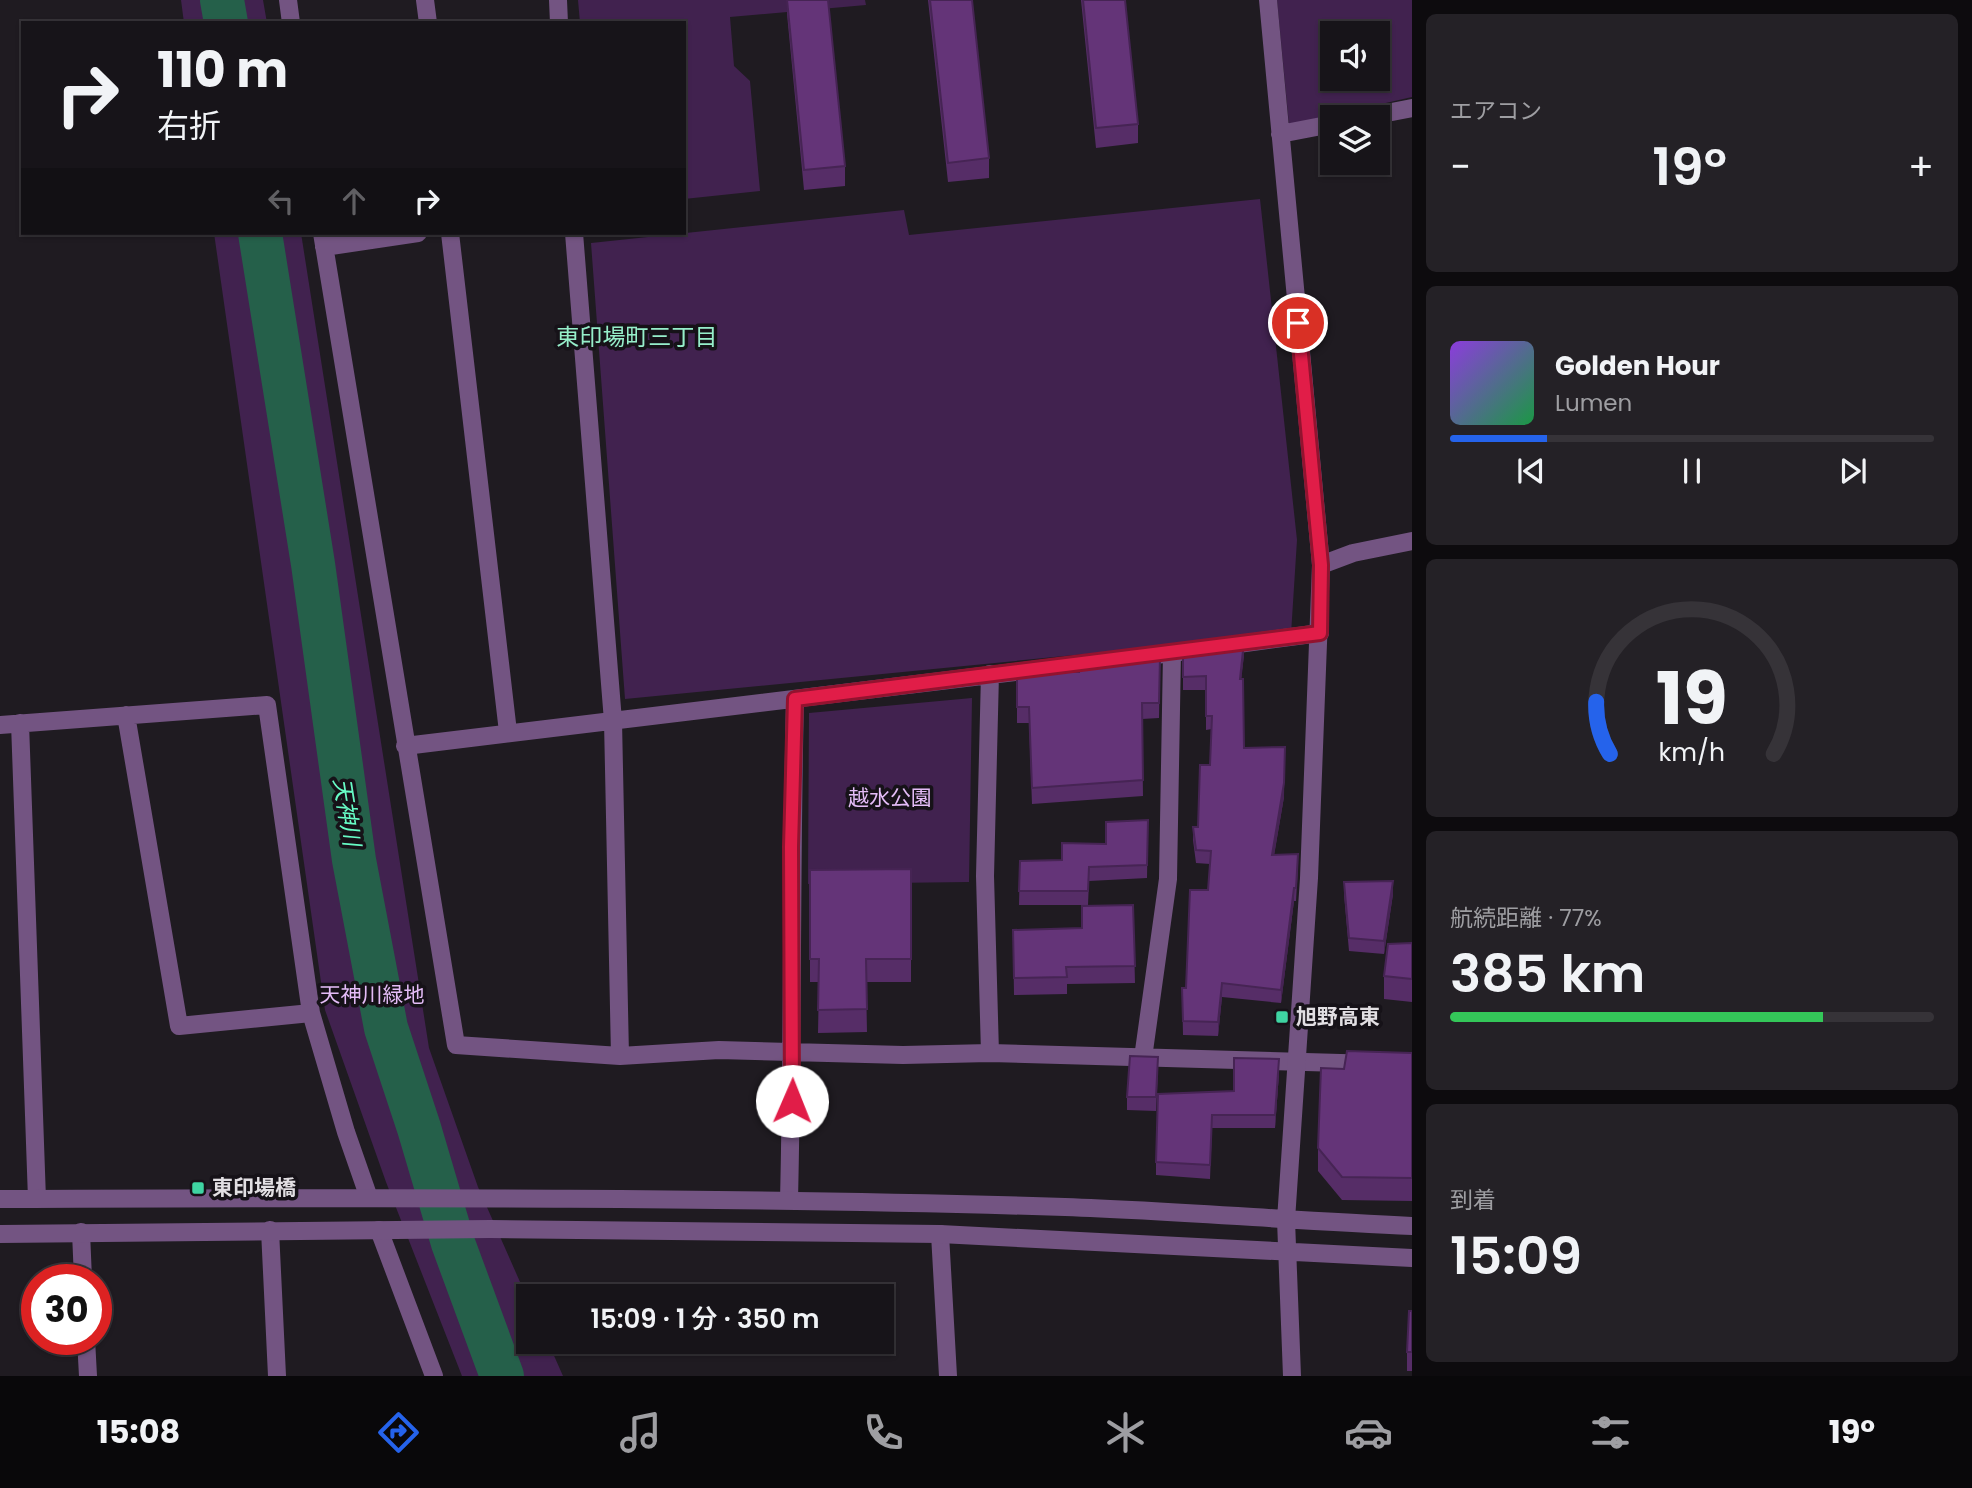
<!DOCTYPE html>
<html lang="ja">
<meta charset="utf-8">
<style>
:root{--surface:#171419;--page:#242126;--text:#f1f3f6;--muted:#9e9ea2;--line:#363338;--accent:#2563eb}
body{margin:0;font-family:Poppins,"Noto Sans JP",sans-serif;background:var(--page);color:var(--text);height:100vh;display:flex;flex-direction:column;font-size:26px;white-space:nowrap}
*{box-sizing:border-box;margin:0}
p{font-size:23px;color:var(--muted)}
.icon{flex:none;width:38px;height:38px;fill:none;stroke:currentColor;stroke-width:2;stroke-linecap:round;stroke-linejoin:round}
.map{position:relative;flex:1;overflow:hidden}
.details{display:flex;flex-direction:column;gap:14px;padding:14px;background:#0d0b0e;width:560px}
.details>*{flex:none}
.top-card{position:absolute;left:21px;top:21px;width:665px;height:214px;border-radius:0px;box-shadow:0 2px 5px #0004,0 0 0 2px var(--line);background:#171419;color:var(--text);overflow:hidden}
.fabs{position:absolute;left:1320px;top:21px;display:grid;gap:14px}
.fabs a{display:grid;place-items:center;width:70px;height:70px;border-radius:0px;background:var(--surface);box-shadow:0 2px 5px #0004,0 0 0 2px var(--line);font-size:35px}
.speed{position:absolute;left:21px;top:1264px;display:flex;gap:14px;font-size:35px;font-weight:700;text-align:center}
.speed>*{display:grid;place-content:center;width:91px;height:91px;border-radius:50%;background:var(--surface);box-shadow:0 2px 5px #0004,0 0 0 2px var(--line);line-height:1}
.speed .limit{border:10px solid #d22;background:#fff;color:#111}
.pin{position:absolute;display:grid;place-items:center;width:60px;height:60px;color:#fff;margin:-30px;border:4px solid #fff;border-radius:50%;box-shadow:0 2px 7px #0007}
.me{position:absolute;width:77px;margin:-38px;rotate:1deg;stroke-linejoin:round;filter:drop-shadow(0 0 5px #0008)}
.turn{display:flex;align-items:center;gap:24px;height:147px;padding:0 21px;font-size:32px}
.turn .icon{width:91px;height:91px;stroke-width:2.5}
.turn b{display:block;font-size:49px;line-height:60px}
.lanes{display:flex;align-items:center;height:66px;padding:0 21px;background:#0003;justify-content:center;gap:35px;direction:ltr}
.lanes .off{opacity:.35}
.big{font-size:52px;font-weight:600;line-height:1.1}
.details .card{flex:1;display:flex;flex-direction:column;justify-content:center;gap:10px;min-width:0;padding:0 24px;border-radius:10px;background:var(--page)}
.details .dial{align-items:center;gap:0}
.dial svg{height:182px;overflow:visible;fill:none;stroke:var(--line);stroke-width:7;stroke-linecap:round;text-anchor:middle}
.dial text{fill:var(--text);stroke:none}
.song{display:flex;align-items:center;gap:21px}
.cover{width:84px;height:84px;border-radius:10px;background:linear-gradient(135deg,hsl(270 70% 55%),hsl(140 70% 35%))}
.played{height:7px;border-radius:4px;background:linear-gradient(90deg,var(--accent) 20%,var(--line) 20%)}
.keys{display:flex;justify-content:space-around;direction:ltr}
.heat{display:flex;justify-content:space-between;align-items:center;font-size:38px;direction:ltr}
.charge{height:10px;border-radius:5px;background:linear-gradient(90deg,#34c759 77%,var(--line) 0)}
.trip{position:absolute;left:516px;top:1284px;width:378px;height:70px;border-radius:0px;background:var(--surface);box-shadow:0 2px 5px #0004,0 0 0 2px var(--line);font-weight:600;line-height:70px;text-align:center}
.dock{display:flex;height:112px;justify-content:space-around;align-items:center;background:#09080a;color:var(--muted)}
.dock .icon{width:49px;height:49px}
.dock .on{color:var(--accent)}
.dock b{font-size:32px;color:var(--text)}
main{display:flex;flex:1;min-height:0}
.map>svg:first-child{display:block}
</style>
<main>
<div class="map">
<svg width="1412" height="1376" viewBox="0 0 1412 1376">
<rect width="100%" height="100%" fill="#1f1b21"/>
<path fill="#41224f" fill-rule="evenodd" d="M181,0H263L267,23H184Z
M578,0H865L866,5L730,17L734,66L750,81L760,191L684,199V23H580Z
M1277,0H1412V97L1289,125ZM1332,33H1377V79H1332Z
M1260,199L1297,540L1291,634L625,699L591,243L904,210L909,235Z
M214,233H301L429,1048L478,1187L528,1300V1342H548L563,1376H462L386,1182L325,1010Z
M972,698L969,882L808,884L809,713Z"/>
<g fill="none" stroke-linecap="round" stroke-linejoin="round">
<path stroke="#25604a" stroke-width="44" d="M222,0L226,23
M260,233L313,564L354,860L386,1028L419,1128L453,1243L502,1376"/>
<path stroke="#735482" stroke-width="18" d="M288,0L291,23
M425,0L428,23
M558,0L559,23
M1268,0L1321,565
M1366,117L1412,108
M1280,134L1332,124
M322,233L456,1045L620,1056L719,1050L903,1055L990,1053L1412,1065
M450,233L508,732
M574,233L613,721L620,1056
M324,247L418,233
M990,674L985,876L990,1053
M126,715L179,1026L311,1013
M20,723L37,1199
M0,725L267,705L311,1013L346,1132L369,1198
M405,746L1172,653L1320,633
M1143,1058L1168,879L1172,653
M789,1200C793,1033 791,866 795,699
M270,1230L277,1376
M379,1230L434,1376
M81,1232L83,1279
M940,1234L948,1376
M86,1339L88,1376"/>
<path stroke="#735482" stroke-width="18" d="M0,1199C355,1198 710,1196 1065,1207C1180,1211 1296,1221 1412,1226
M0,1234L490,1229L940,1234L1412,1258
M1292,1376L1286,1220L1309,878L1321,565L1353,553L1412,541"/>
</g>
<path fill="#562d67" d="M787,0H828L845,166V186L804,190L787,14Z
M928,0H972L989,158V178L948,182Z
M1081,0H1125L1138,124V143L1096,148Z
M1244,655L1241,679L1244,748L1284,797L1274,855L1298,867L1296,901H1294L1281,1003L1222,997L1218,1036L1183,1035L1182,988H1186L1208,890L1210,864L1196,863L1193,840V827H1198L1210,765L1212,729L1206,730V690H1183V657Z
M1160,657L1159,718L1142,719L1143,796L1032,804L1029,723H1017V670L1079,672Z
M1148,820L1147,878L1089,881L1088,905H1019L1020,861L1062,860L1106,844Z
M911,869V982H866L867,1032L818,1033L819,982H810V870Z
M1344,882L1393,894L1384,954L1349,951L1344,895Z
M1133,905L1135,983L1067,984V994L1014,995L1013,930L1082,928Z
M1412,943V1002L1384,999V976Z
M1412,1053V1201L1342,1200L1318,1171V1148L1344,1069Z
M1158,1071L1156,1111L1127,1110V1097Z
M1279,1073L1275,1128H1212L1210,1179L1156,1175V1162L1234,1091Z
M1412,1311V1371H1407V1352Z"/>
<path fill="#462454" d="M1244,641V655L1240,692V679Z
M1285,747L1284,797L1272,868V855Z
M1393,881V894L1384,954V941Z
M1294,888V901L1281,1003V990Z
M1222,983V997L1218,1036V1022Z
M1279,1059V1073L1275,1128V1115Z"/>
<path fill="#643478" stroke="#462454" stroke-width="2" d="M787,0H828L845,166L804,170Z
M930,0H972L989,158L948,163Z
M1083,0H1125L1138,124L1096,128Z
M1244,641L1240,679H1243L1244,748L1285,747L1284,783L1272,855L1298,854L1296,888H1294L1281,990L1222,983L1218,1022L1183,1021L1182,988H1186L1190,890H1208L1211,851L1196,850L1193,827H1198L1200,765H1210L1212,716H1206V676L1183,677V657L1204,655V648L1212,646Z
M1160,657L1159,703H1142L1143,780L1032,788L1029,707H1017V670L1079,672V667Z
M1148,820L1147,865L1089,867L1088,891H1019L1020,861L1062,860V843L1106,844V822Z
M911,869V959H866L867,1009L818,1010L819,959H810V870Z
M1393,881L1384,941L1349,938L1344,882Z
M1133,905L1135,966L1066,967L1067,977L1014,978L1013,930L1082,928V906Z
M1412,943V979L1384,976L1388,944Z
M1347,1051L1412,1053V1178L1342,1177L1318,1148L1321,1068L1344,1069Z
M1130,1056L1158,1057L1156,1097H1127Z
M1234,1058L1279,1059L1275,1115H1212L1210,1165L1156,1162L1158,1094L1234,1091Z
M1409,1311H1412V1352H1407Z"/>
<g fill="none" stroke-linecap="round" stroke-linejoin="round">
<g stroke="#92132f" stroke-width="18">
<path id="route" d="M792,1101L791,847L795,699L1320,633L1321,565L1298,323"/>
</g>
<use href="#route" stroke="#e11d48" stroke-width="12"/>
</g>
<g fill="#3fd4a2" stroke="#161218" stroke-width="2.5">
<rect x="1275" y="1010" width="14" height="14" rx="3.5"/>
<rect x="191" y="1181" width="14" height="14" rx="3.5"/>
</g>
<g text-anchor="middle" stroke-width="7" stroke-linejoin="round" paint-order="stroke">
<g font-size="21" fill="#e4bcf7" stroke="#161218">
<text x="890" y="805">越水公園</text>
<text x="372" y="1002">天神川緑地</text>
</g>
<g font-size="21" font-weight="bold" fill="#e2dfe3" stroke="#161218" text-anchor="start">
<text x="1296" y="1024">旭野高東</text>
<text x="212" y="1195">東印場橋</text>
</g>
<g font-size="23" fill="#96eeca" stroke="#161218">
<text x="637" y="345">東印場町三丁目</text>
</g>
<g font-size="23" font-style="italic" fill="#67fcc6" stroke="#161218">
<text transform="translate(347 812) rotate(81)" y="8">天神川</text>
</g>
</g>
</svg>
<div class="fabs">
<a><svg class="icon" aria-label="sound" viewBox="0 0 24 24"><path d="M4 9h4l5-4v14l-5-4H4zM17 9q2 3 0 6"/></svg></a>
<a><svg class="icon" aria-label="layers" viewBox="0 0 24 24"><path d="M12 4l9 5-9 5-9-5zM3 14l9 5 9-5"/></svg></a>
</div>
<div class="speed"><div class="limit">30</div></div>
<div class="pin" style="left:1298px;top:323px;background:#d93025"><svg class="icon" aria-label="arrive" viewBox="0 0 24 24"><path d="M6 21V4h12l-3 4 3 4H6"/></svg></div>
<svg class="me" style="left:792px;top:1101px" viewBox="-20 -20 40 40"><circle r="19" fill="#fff"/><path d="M0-13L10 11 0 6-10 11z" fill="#e11d48"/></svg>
<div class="trip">15:09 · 1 分 · 350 m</div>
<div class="top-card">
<div class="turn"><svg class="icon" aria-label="right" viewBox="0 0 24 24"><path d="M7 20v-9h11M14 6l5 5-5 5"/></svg><div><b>110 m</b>右折</div></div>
<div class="lanes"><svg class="icon off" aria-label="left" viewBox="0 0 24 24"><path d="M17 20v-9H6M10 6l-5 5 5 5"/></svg><svg class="icon off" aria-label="ahead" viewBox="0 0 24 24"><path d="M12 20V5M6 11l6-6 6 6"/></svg><svg class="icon" aria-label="right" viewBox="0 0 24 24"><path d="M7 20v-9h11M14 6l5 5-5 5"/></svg></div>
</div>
</div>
<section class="details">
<div class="card"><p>エアコン</p>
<div class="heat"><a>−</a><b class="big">19°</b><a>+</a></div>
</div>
<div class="card">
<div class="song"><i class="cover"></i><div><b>Golden Hour</b><p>Lumen</p></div></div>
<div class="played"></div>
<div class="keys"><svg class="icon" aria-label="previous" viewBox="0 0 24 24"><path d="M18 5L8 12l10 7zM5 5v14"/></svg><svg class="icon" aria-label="pause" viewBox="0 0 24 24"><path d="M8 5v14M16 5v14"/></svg><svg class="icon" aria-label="next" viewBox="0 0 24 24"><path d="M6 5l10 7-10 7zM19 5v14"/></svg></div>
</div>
<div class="card dial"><svg viewBox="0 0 100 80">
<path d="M14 69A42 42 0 1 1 86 69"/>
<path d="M14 69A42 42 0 0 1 8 46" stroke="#2563eb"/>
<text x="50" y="56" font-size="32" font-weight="700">19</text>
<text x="50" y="72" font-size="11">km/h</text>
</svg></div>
<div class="card"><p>航続距離 · 77%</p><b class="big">385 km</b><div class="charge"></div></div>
<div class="card"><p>到着</p><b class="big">15:09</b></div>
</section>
</main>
<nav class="dock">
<b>15:08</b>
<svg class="icon on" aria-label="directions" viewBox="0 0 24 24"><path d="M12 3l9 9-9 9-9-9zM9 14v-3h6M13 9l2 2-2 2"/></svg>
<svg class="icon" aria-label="music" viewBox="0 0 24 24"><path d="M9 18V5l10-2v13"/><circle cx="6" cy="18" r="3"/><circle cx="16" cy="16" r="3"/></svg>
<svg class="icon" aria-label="phone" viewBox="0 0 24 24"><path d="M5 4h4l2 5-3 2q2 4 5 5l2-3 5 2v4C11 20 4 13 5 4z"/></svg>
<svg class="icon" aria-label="climate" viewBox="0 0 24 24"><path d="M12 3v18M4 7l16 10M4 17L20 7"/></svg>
<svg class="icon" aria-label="car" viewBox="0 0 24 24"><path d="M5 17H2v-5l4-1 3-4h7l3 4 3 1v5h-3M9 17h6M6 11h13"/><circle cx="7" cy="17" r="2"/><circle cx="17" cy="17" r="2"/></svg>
<svg class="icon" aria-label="filters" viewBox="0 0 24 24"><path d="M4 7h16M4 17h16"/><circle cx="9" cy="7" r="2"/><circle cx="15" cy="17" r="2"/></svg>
<b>19°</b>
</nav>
